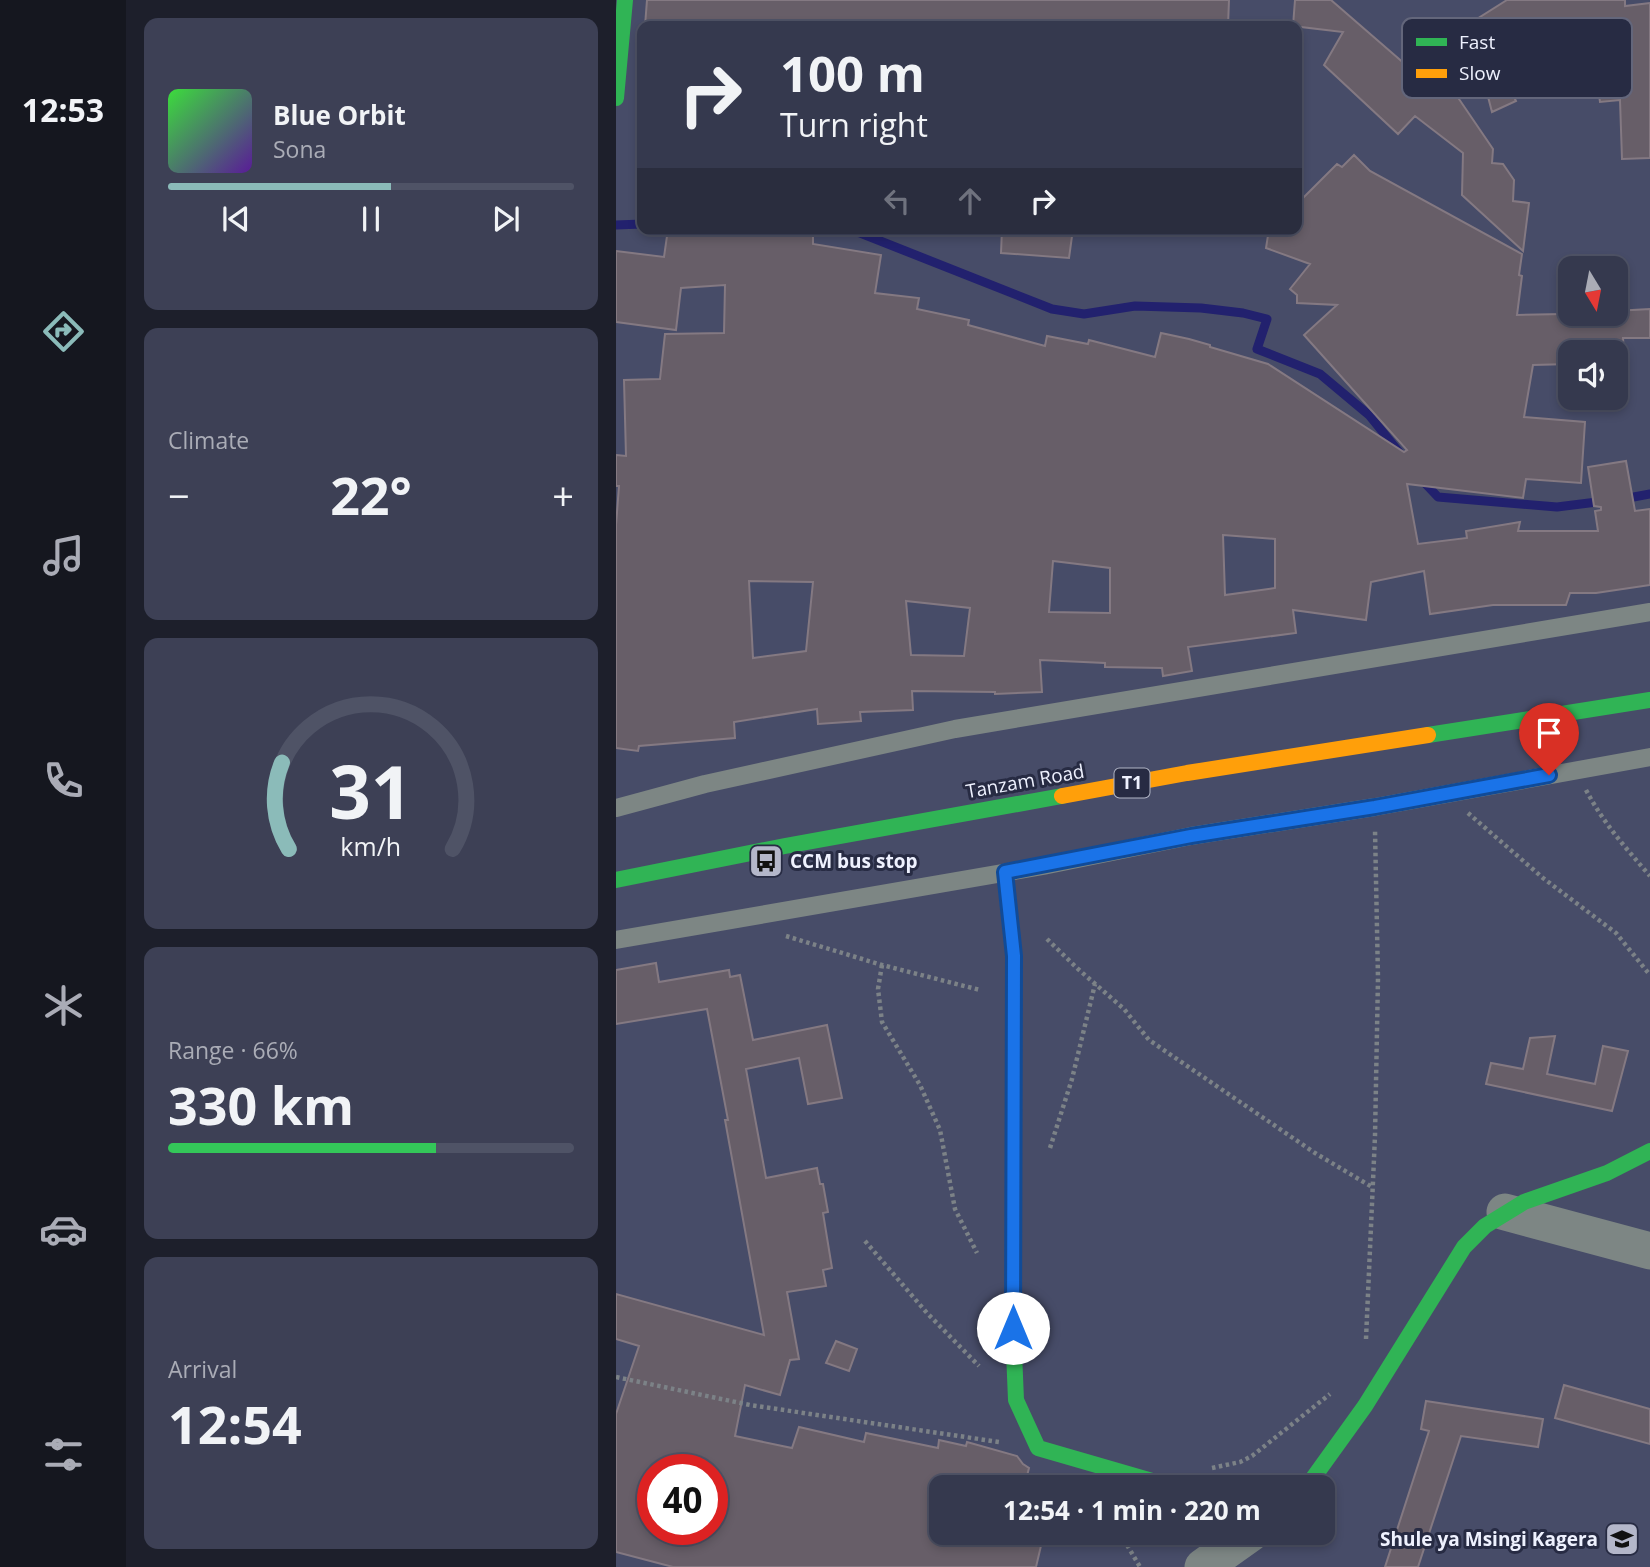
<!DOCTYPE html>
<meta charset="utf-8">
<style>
:root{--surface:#35394e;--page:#3d4055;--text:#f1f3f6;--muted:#aaacb6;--line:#4f5366;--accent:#8bbbb9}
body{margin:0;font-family:"Open Sans",sans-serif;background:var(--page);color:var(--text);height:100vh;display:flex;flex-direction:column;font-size:26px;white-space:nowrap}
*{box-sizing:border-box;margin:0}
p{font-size:23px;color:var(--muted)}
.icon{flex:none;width:38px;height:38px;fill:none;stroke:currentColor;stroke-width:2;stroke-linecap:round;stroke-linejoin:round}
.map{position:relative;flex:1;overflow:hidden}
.drawer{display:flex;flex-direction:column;gap:18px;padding:18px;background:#1d1f2b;width:490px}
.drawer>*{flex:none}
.top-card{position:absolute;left:21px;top:21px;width:665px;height:214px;border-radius:14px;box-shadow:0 4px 10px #0003,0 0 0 2px var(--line);background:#35394e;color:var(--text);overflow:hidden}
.needle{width:46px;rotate:170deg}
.buttons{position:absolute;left:942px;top:256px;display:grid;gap:14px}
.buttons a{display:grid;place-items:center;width:70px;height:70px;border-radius:14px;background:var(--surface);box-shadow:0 4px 10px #0003,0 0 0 2px var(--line);font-size:35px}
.speed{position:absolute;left:21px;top:1454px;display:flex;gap:14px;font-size:35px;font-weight:700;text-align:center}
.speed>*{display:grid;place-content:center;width:91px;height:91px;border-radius:50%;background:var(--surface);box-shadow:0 4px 10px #0003,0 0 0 2px var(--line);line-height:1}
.speed .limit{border:10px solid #d22;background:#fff;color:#111}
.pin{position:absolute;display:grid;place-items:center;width:60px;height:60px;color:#fff;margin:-72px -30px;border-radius:50% 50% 50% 0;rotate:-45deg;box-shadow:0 0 7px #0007}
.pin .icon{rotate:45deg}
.me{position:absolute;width:77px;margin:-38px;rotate:0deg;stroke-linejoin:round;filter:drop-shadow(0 0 5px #0008)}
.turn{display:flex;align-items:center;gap:24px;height:147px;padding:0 28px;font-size:32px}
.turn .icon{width:91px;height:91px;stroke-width:2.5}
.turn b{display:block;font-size:49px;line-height:60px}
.lanes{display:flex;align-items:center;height:66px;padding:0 28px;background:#0003;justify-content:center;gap:35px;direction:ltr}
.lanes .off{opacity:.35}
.big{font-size:52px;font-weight:700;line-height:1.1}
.drawer .card{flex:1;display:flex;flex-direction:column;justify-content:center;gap:10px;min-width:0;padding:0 24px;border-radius:14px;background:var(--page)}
.drawer .dial{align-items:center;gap:0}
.dial svg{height:182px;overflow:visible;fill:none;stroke:var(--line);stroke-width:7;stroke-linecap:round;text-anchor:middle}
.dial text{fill:var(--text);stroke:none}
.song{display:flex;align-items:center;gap:21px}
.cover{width:84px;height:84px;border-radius:10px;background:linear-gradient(135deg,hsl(120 70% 55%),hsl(270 70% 35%))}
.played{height:7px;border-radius:4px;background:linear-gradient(90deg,var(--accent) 55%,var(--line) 55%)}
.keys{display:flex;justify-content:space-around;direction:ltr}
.heat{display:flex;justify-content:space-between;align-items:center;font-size:38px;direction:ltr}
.charge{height:10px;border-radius:5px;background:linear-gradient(90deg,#34c759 66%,var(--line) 0)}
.trip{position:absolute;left:313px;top:1475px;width:406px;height:70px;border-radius:14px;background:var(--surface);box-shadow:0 4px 10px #0003,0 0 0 2px var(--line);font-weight:700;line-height:70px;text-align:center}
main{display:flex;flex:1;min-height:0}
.menu{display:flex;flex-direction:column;width:126px;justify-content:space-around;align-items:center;background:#15171f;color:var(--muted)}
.menu .icon{width:49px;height:49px}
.menu .current{color:var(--accent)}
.menu b{font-size:32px;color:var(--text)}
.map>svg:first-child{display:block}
</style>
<main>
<nav class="menu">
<b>12:53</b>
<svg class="icon current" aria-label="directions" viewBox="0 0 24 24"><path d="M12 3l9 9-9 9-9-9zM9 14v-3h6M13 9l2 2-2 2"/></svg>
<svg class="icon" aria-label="music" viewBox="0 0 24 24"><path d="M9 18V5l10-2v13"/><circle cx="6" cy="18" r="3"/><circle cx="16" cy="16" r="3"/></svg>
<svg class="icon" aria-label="phone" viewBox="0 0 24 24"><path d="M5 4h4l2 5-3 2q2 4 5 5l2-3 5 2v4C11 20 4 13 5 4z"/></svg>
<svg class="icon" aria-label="climate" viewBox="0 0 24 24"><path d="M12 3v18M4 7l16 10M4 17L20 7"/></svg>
<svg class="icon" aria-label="car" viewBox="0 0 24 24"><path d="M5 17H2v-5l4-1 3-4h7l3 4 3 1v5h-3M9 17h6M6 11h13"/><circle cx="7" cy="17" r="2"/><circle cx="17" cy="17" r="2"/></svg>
<svg class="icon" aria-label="filters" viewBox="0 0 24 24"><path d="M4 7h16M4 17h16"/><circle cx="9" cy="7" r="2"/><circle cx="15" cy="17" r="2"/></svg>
</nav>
<section class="drawer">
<div class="card">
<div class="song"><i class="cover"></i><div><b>Blue Orbit</b><p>Sona</p></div></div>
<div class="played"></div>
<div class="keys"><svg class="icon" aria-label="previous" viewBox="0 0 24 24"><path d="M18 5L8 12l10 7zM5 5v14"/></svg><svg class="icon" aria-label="pause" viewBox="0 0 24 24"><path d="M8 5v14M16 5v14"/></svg><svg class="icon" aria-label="next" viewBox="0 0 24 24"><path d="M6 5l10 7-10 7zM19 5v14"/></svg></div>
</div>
<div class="card"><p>Climate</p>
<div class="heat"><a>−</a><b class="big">22°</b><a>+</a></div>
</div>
<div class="card dial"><svg viewBox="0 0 100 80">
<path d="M14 69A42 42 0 1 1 86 69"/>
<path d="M14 69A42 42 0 0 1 11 31" stroke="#8bbbb9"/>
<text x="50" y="56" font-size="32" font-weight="700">31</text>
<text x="50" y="72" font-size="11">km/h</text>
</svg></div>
<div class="card"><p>Range · 66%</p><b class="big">330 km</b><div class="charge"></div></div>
<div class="card"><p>Arrival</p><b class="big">12:54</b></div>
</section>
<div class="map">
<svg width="1034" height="1567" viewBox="0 0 1034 1567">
<rect width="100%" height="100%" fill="#474c68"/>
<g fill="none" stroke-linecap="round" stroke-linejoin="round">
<path stroke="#22216e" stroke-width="9" d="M0,225L26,224
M234,229L436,309L468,314L519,306L585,308L627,313L651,319L641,349L704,374L753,415L783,452
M805,479L822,497L941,507L989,501
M1007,499L1034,494"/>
</g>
<path fill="#675e68" stroke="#847982" stroke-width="2" fill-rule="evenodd" d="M31,0H613L612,26H29Z
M679,0H715L790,65L811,52L877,149L876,163L887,164L898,180L897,201L913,203L907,251L846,195L847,153L799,116L782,134L708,65L727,32L677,26Z
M891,0H1009V6L1034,3V158L1006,159L1004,100L984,102L980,73H925L890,79L900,101L876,112L853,24Z
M738,155L754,171L906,254L903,275L906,276L901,315L999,313V311L1034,309V338H1007L1008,352H954V364L917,365L908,417L969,422L965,483L910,479L907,498L791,484L802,544L851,538L850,531L904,522L902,531H982L979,511L985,510V507L978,506L972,467L1010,461L1019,511L1034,509V585L980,593H954L950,605H877L814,614L808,571L755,582L750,620L677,610L680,633L572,647L576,671L547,676L546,668L489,667V663L424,660L426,692L379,694V692L296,691L297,710L244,712L245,721L202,724L201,709L118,722L119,738L23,746L22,751L0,748V525L3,486H0V455L10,456L8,380L44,379L49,334L108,333L109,285L65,288L60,330L0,322V251L48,257L52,229H81V232L125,229V233H197V244L265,255L259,293L303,298L301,309L353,320L352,325L429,346L431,336L472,344L473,340L539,357L545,333L573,339L594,345V347L652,364L788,452L791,450L688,335L721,305L681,303V295L674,289L694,264L650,248L653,229H681V204L721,164L726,167ZM607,535L659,539V588L609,595ZM437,561L494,568V613L433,612ZM133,581L197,582L190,651L137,658ZM290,601L354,608L348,656L295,655Z
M386,229H457L453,258L385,253Z
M40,963L43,982L113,970L114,977L124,975L137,1040L211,1025L226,1098L192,1104L183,1058L130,1069L150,1178L201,1168L204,1184H207L212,1212L207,1213L216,1268L207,1270L210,1286L171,1292L183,1359L174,1360L164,1395L129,1385L119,1436L176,1448L183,1427L248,1442L250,1433L322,1448L323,1440L350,1446L351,1442L401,1456L407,1464L413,1468L408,1488H326V1533H428L420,1567H57L0,1552V1414L23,1346L0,1339V1294L148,1335L109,1120H112L91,1009L0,1024V970ZM37,1470H96V1530H37Z
M939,1036L931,1074L979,1084L987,1046L1012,1051L996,1111L870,1084L875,1063L907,1069L914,1038Z
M220,1341L241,1349L233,1371L210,1363Z
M948,1385L1034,1409V1444L939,1418Z
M810,1401L927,1419L922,1447L845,1436L802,1567H769L813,1431L805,1429Z"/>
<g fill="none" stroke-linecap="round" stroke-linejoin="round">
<path stroke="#7c8287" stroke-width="4.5" stroke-dasharray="3.5 3.5" stroke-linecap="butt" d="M970,790C988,824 1009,847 1034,876
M852,813L927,878L1000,933L1034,975
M170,936L266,965L364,990
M431,939L462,969L508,1009L533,1040L699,1153L756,1187
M266,965L262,989L266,1022L304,1085L324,1130L339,1209L361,1253
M434,1148L456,1079L479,984
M249,1241L311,1313L363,1366
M750,1339L759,1136L762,978L759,830
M0,1377L134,1405L383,1442
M596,1468L624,1462L636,1456L714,1394
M504,1533L524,1567"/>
<path stroke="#7d8684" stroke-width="18" d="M0,808L89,784L339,729L1034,612
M0,940L427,866L575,836L759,807L1034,757"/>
<path stroke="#7d8684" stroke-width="37" d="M889,1212L1034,1251
M587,1567L635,1533"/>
<path stroke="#30b455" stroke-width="16" d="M0,98L9,0
M812,735L1034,700
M0,880L169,846L446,796
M398,1130L397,1328L400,1400L422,1448L536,1481L569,1488
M690,1488L749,1406L848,1247L869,1226L908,1202L991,1173L1034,1151"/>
<path stroke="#ff9f0a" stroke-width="16" d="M446,796L571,773L812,735
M389,872L398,956V1130"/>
</g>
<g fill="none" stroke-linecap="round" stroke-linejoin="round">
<g stroke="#114b97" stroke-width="18">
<path id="route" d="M397,1328L398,956L389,872L575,836L759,807L933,775"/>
</g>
<use href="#route" stroke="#1a73e8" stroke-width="12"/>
</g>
<defs>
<g id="bus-square" transform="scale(1.75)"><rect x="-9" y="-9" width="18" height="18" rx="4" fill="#b4b7ca" stroke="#272b43"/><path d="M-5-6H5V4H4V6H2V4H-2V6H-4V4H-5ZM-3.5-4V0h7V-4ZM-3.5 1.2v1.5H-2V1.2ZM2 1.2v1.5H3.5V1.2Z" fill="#111"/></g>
<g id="school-square" transform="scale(1.75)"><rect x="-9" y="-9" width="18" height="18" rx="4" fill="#b4b7ca" stroke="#272b43"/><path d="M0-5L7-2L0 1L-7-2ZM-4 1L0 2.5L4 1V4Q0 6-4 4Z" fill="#111"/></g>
</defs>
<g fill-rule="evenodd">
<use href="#bus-square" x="150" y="861"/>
<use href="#school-square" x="1006" y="1539"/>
</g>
<g text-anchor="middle" stroke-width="6" stroke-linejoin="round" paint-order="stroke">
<rect fill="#272b43" stroke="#b2b6c6" stroke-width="2" x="498.5" y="768.5" width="35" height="29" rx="5"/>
<g font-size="18" font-weight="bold" fill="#eef1fe">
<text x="516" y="789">T1</text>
</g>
<g font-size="19" fill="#eef1fe" stroke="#272b43">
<text transform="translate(409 781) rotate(-10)" y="7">Tanzam Road</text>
</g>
<g font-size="19" font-weight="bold" fill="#eef1fe" stroke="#272b43" text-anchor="start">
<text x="174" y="868">CCM bus stop</text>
<text x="982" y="1546" text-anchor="end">Shule ya Msingi Kagera</text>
</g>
</g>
<rect x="786" y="18" width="230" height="80" rx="10" fill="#272b43" stroke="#63667b" stroke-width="2"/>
<rect x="800" y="38" width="31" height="8" fill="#30b455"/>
<rect x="800" y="69" width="31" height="9" fill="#ff9f0a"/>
<g font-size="19" fill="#eef1fe">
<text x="843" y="49">Fast</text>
<text x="843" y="80">Slow</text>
</g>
</svg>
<div class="buttons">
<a><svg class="needle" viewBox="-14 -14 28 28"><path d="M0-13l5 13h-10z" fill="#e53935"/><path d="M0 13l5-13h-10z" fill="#aaacb6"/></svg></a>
<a><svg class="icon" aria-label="sound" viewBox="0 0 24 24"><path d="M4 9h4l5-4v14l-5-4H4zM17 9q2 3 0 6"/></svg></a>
</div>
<div class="speed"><div class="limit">40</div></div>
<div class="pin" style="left:933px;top:775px;background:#d93025"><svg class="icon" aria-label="arrive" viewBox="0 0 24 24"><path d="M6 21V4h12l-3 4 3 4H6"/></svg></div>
<svg class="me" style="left:397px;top:1328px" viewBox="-20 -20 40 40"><circle r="19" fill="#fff"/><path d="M0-13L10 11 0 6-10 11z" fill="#1a73e8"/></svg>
<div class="trip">12:54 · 1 min · 220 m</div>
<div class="top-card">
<div class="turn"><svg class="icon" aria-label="right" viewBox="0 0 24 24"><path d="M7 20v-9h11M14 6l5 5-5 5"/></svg><div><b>100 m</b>Turn right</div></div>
<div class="lanes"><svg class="icon off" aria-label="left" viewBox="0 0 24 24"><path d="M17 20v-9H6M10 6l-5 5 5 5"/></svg><svg class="icon off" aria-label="ahead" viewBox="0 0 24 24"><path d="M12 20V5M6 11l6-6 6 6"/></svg><svg class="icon" aria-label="right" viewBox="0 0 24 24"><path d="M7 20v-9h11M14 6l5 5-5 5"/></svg></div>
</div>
</div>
</main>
